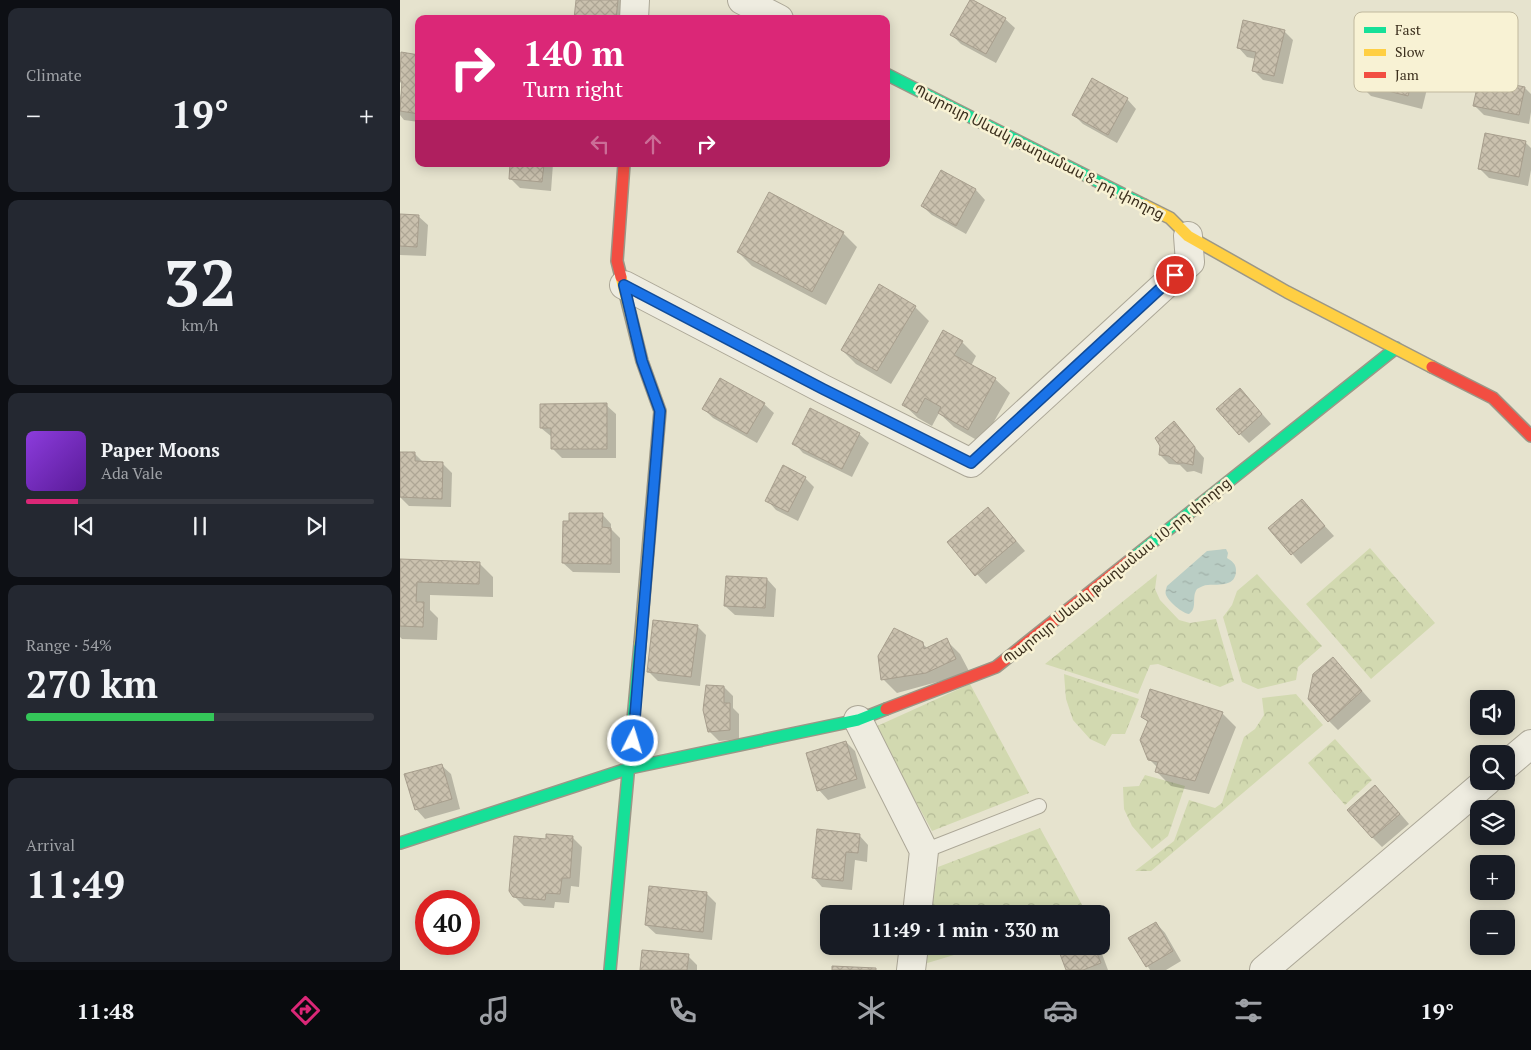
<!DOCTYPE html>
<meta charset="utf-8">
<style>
:root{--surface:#171b24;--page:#242831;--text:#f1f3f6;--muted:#9ea1a6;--line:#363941;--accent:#db2777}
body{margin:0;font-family:"PT Serif","Noto Sans Armenian",serif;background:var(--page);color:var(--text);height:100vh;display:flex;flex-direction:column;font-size:19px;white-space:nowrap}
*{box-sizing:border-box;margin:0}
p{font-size:16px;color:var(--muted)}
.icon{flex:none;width:28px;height:28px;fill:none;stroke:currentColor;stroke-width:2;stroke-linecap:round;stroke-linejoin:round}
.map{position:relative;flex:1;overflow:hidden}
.drawer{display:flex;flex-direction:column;gap:8px;padding:8px;background:#0d0f14;width:400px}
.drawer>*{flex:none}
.guide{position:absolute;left:15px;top:15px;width:475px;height:152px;border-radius:10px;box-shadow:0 2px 12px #0003;background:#db2777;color:#fff;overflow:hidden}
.fabs{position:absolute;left:1070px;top:690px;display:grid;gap:10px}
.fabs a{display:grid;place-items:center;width:45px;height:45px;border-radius:10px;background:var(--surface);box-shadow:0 2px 12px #0003;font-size:25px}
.speed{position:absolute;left:15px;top:890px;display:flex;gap:10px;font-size:25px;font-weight:700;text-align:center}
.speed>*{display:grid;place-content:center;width:65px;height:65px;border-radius:50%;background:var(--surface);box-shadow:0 2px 12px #0003;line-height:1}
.speed .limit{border:8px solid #d22;background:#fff;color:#111}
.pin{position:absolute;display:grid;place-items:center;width:42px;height:42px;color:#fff;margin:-21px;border:2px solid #fff;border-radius:50%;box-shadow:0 1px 5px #0007}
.me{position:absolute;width:55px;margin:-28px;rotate:5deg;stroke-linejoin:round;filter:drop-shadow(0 0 4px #0008)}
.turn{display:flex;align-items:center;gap:18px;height:105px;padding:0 25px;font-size:22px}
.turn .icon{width:65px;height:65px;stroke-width:2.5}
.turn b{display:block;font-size:35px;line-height:42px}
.lanes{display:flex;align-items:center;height:48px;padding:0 25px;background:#0003;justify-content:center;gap:25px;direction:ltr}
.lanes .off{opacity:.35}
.big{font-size:38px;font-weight:600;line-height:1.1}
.drawer .widget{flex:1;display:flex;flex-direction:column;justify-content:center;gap:8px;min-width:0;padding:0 18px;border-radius:10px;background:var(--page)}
.drawer .dial{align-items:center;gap:0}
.dial b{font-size:65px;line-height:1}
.song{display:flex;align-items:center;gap:15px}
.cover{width:60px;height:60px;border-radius:8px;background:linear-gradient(135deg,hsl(270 70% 55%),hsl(270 70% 35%))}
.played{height:5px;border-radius:2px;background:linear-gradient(90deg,var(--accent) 15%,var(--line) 15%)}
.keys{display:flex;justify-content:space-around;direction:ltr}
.heat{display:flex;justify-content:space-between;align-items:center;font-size:28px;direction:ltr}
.charge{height:8px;border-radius:4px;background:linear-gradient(90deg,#34c759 54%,var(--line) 0)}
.trip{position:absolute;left:420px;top:905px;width:290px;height:50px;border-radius:10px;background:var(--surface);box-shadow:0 2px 12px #0003;font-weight:600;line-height:50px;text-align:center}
.tab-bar{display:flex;height:80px;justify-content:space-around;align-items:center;background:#090b0e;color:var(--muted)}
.tab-bar .icon{width:35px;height:35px}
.tab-bar .current{color:var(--accent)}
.tab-bar b{font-size:22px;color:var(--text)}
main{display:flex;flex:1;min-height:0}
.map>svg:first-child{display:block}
</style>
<main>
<section class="drawer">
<div class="widget"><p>Climate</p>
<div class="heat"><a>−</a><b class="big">19°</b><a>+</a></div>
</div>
<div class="widget dial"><b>32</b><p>km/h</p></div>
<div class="widget">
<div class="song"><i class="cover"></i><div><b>Paper Moons</b><p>Ada Vale</p></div></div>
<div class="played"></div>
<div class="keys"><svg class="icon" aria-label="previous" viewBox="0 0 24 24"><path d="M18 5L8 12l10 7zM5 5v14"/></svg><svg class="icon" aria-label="pause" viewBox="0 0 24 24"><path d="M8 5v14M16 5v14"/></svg><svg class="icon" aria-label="next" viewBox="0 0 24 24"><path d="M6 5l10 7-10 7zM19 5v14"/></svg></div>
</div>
<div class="widget"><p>Range · 54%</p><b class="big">270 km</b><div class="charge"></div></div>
<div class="widget"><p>Arrival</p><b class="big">11:49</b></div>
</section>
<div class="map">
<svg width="1131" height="970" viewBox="0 0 1131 970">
<defs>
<pattern id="forest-crowns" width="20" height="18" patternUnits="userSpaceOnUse" patternTransform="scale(1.25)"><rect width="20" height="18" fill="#d2d9b0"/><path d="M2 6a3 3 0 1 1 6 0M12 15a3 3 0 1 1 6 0" fill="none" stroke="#b5bb97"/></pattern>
<pattern id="water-ripples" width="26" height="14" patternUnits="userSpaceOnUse" patternTransform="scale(1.25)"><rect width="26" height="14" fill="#b9cdc4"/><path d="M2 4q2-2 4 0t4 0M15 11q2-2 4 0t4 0" fill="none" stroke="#a0b0a8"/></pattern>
<pattern id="building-cross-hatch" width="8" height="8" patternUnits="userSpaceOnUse" patternTransform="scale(1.25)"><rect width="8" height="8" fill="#cac1ae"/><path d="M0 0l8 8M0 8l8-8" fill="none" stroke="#aea695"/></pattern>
</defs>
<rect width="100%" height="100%" fill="#e6e3ce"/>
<path fill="url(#forest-crowns)" d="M970,548L1035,623L971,679L906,604Z
M757,574L755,589L760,600L779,620L790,623L816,619L834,681L820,687L758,664L750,665L738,694L645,664Z
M857,574L922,646L898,667L896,680L858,689L842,682L823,617L832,605L837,591Z
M664,674L739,699L725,734H712L705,746L690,739L673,720L666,699Z
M570,684L629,793L532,831L475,727Z
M896,694L923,725L751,871H735L774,841L789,800L815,808L822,803L844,737L855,729L864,715L862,698Z
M935,739L972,780L945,805L908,763Z
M745,775L785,786L768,836L752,849L732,826L724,809L723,787L739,786Z
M640,828L687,914H531L538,867Z
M527,946H584L524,964Z"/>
<path fill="url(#water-ripples)" d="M826,549L828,553L827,558C832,561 836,564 836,570C836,587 820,584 808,585C804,585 801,587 797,589C791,597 798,608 789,614C782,613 769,602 766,595C765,591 766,590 767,586L807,551Z"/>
<path fill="#0003" d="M178,0H228L226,19H176Z
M605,19L615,28L596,63L561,44L552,35Z
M884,31L893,40L883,84L863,80L853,70L856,59L847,57L838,47Z
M1004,39L1033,65L1022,109L971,96L957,82L985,42Z
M2,53L19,56V122L4,120L0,115V98L3,85L0,82Z
M1098,67L1107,76L1113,86L1125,88L1131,94V112L1129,124L1084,115L1075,106Z
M727,99L736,109L717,143L683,124L674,115Z
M1125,142L1131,148V170L1128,186L1089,178L1079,168Z
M112,164H153L151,191L120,188L110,178Z
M541,171L576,190L585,200L566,234L532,215L522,206Z
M0,215L18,216L28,225L26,256L0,255Z
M443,233L457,247L426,305L352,266L338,252Z
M515,307L529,321L491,384L456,364L442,350Z
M562,342L576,356L571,366L595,379L610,393L582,443L554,427L539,413L532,426L518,418L503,404Z
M849,399L871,424L849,443L840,434Z
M364,404L374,413L357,443L313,418L304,409Z
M206,405L216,414V458H162L153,449L152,437L141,428Z
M774,423L804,458L802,474L794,471L787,472L780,465L769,464L760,455Z
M459,434L469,443L452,477L403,453L394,443Z
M0,453L15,454L24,463H42L52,473L51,507L9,506L0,497Z
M405,478L414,487L398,521L376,510L367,500Z
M902,501L934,536L901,564L870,528Z
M202,514L211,524V529L220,538V573L173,572L163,563L171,522Z
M597,518L625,551L586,584L548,542Z
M0,561L79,563L93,577V597L30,595V610L38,618L37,640L2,639L0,637Z
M367,579L376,589L374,617L335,615L325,606Z
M297,626L306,635L300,686L258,681L248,671Z
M546,640L560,654L570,673L497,693L483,679L522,643L528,649Z
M942,668L971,701L938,730L929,721Z
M324,687L333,696V708L339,714V739L319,741L309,731Z
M822,713L836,727L809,794L771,786L757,772L758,768L749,759V723L742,717Z
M446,742L455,751L466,788L428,800L419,790Z
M41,765L51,774L60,809L25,819L16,809Z
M985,796L1009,824L982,847L972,837Z
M459,835L468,845L467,862L455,860L452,890L422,887L413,877Z
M173,838L182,847L179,887L171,886L169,903L155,902L154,908L124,906L114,896L147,840Z
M250,887L307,894L316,903L312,940L256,934L246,925Z
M756,923L765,933L781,961L766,970H750L730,938Z
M477,946H502V950L479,948Z
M658,946H699L708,970H667Z
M288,956L297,965V970H241Z"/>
<path fill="url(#building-cross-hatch)" stroke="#a79e8d" d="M176,0H218L216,19H174Z
M570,0H573L606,18L586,54L550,35Z
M843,20L885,30L874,76L852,71L856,52L837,48Z
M987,34L1005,38L1003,46L1020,50L1008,96L956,83L968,37L984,41Z
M1,52L19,55V114L0,111L2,81H0Z
M1098,65L1110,84L1125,87L1119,115L1073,106L1079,78Z
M692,78L728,98L708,135L672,115Z
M1085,133L1126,141L1119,177L1078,169Z
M110,164H144L142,182L109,179Z
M541,170L576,189L556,226L521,206Z
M369,192L444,232L412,292L337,252Z
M0,214L19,215L17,247L0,246Z
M479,284L516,306L477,371L441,350Z
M543,330L563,341L554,355L596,378L568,430L538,413L541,407L525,398L517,413L502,405Z
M320,378L365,403L347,434L302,409Z
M840,388L862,414L839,435L816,409Z
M207,403V449H151V428H140V404Z
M410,408L460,433L442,469L392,444Z
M774,421L795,447L793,465L784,463H777L769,456L759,455L760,446L755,438Z
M0,452H15V461L43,462L42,499L0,497Z
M383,465L406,477L388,512L365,501Z
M902,499L925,526L891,555L868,528Z
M588,507L616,541L575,576L547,542Z
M169,513H203L202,527L211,528V564L162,563L163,521H169Z
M0,559L80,562L79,584L17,582L16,602H24L23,627L0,626Z
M326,576L367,578L365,608L324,606Z
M253,620L298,625L291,677L247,672Z
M494,628L523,642L524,649L547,638L556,659L526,673L481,680L478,656Z
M933,657L962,691L928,722L908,699L913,674Z
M306,685L324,686V703H330V730L308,732L303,710Z
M750,689L823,712L795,781L755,772L758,762L748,760L740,740L748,721L741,717Z
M446,741L457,779L417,791L406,753Z
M42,764L52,799L15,810L4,774Z
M975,785L1000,814L972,838L947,810Z
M417,829L460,834L458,853L446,852L443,881L412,878Z
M146,834L173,836L170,878H162L160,894L146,893L145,900L113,897L109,891L114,836L146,839Z
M249,886L307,892L303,932L245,925Z
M464,909L505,913V914H463Z
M756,922L773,951L746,967L728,938Z
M657,946H694L701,963L683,970H666Z
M242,950L289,954L287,970H240Z
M432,966L476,968V970H432Z"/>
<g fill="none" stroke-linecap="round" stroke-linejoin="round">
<g stroke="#aca797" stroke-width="16">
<path id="lane" d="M524,851L639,806"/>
</g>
<g stroke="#aca797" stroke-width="30">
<path id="street" d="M342,0L379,19
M234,19L235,0
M224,285L423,389L571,463L790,262L788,236
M458,720L524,851L517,914
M1106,765L1131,744
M511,970L514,946
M864,970L1087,781"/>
</g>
<g stroke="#9b9787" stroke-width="14">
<path id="fast" d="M486,74L744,205
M734,557L996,348
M0,843L230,768L458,720L486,709
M210,970L240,644"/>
</g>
<g stroke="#9b9787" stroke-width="14">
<path id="slow" d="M744,205L770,218L788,236L887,292L1032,367
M221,277L242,361L260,411L240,644"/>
</g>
<g stroke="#9b9787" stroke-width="14">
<path id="jam" d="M221,277L217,261L224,164
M1032,367L1093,398L1131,436
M486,709L596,667L734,557"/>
</g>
<use href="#lane" stroke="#eeece0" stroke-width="14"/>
<use href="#street" stroke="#eeece0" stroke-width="28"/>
<use href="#fast" stroke="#16e098" stroke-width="11"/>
<use href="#slow" stroke="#ffcf43" stroke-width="11"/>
<use href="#jam" stroke="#f24e42" stroke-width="11"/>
</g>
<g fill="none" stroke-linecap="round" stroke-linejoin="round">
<g stroke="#114b97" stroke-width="12">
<path id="route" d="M233,741L260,411L242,361L224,285L423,389L571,463L775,275"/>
</g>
<use href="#route" stroke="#1a73e8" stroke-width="9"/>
</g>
<g text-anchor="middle" stroke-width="5" stroke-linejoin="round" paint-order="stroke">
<g font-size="15" fill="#3c301e" stroke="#f8f2d4">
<text transform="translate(639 152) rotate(27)" y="5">Պարույր Սևակ թաղամաս 8-րդ փողոց</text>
<text transform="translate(717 571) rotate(-39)" y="5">Պարույր Սևակ թաղամաս 10-րդ փողոց</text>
</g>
</g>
<rect x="954" y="12" width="164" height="80" rx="8" fill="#f8f2d4" stroke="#c0b89d" stroke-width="1"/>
<rect x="964" y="27" width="22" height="6" fill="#16e098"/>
<rect x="964" y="49" width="22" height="7" fill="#ffcf43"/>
<rect x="964" y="72" width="22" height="6" fill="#f24e42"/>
<g font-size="14" fill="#3c301e">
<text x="995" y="35">Fast</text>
<text x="995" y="57">Slow</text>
<text x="995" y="80">Jam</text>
</g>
</svg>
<div class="fabs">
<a><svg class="icon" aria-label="sound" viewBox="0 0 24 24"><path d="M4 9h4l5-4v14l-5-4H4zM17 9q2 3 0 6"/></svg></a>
<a><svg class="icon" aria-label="search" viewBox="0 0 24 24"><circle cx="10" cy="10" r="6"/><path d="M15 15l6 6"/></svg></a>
<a><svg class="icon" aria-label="layers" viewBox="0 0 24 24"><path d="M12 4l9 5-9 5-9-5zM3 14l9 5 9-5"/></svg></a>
<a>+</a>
<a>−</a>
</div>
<div class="speed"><div class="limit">40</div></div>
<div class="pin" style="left:775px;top:275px;background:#d93025"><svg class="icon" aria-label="arrive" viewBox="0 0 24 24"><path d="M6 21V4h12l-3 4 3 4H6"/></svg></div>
<svg class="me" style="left:233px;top:741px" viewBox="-20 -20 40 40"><circle r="17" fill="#1a73e8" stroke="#fff" stroke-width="3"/><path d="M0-11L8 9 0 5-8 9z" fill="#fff"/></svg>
<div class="trip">11:49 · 1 min · 330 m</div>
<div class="guide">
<div class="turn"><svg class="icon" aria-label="right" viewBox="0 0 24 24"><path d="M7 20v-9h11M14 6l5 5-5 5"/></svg><div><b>140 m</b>Turn right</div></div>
<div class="lanes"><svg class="icon off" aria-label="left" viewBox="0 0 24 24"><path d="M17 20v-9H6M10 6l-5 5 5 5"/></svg><svg class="icon off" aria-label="ahead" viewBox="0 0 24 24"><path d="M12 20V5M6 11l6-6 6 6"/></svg><svg class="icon" aria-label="right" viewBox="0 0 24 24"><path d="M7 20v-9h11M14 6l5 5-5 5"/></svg></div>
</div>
</div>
</main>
<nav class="tab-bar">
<b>11:48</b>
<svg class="icon current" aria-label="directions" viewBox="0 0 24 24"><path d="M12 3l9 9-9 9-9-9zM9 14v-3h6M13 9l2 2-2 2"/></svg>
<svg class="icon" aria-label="music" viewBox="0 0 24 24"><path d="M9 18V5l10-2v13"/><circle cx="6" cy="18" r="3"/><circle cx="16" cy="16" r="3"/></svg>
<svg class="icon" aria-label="phone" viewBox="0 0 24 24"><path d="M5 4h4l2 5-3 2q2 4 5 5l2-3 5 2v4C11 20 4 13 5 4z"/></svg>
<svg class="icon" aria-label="climate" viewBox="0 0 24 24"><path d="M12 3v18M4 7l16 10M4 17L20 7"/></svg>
<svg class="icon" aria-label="car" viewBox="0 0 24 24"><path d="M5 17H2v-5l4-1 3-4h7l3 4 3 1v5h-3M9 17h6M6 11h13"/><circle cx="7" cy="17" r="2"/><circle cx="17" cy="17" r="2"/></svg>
<svg class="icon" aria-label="filters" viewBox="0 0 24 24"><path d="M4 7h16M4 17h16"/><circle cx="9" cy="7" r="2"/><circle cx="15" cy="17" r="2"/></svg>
<b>19°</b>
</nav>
